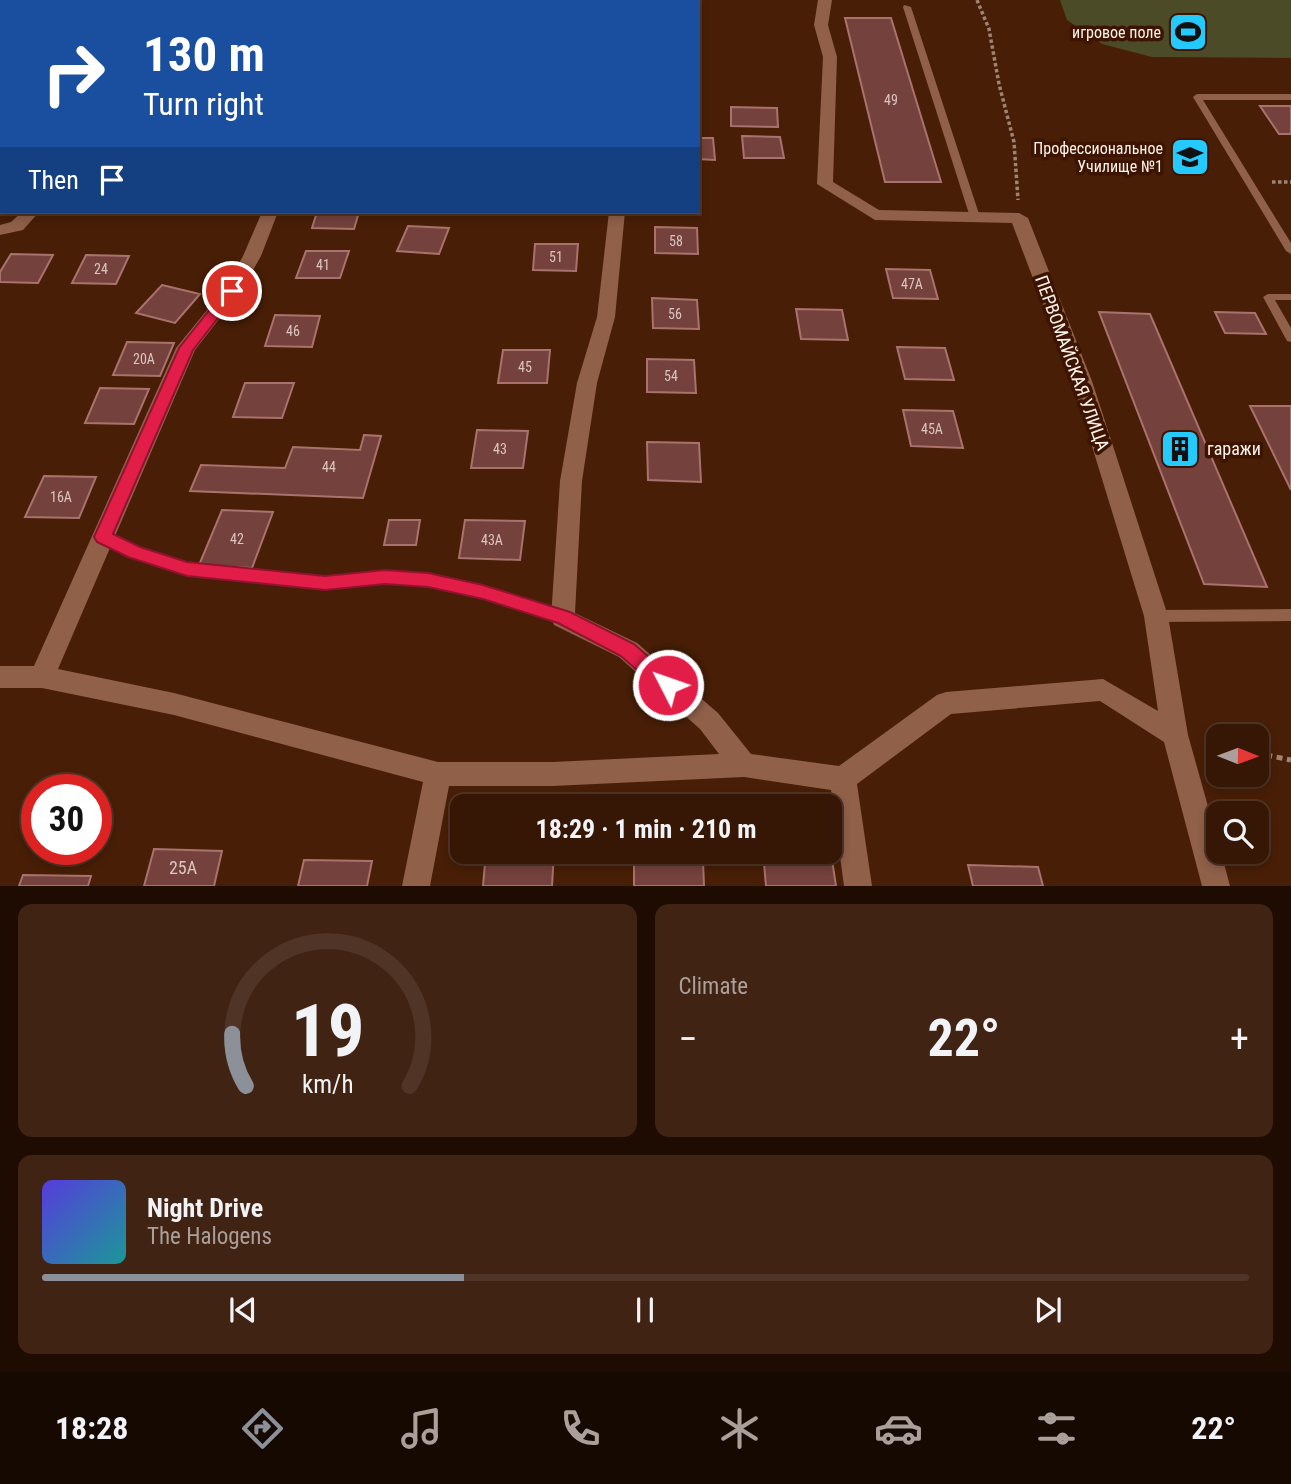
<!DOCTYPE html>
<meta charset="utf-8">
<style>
:root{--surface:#361604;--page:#412313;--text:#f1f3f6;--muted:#aa9f9a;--line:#503526;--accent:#8c9099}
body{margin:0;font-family:"Roboto Condensed",sans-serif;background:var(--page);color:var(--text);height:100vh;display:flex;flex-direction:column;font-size:26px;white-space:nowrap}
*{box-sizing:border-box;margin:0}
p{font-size:23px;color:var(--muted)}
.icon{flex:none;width:38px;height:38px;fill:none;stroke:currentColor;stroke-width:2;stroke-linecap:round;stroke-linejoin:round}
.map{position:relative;height:886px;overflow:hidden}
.side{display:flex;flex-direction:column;gap:18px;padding:18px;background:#1e0c02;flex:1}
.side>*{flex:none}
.guide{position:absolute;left:0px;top:0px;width:700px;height:214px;box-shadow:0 4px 10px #0003,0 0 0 2px var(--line);background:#1a4fa0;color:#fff;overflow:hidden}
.needle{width:46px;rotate:91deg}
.fabs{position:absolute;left:1206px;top:724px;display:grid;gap:14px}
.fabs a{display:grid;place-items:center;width:63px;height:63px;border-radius:14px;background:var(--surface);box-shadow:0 4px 10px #0003,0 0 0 2px var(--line);font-size:35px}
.speed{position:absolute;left:21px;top:774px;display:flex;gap:14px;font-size:35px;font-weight:700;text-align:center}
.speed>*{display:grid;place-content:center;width:91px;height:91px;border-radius:50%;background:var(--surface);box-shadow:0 4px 10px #0003,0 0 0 2px var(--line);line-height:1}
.speed .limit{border:10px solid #d22;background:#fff;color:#111}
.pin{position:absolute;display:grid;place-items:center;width:60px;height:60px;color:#fff;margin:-30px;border:4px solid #fff;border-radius:50%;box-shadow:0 2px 7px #0007}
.me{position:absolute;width:77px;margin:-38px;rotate:311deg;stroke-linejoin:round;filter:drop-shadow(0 0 5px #0008)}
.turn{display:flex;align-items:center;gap:24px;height:147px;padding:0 28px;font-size:32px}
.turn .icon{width:91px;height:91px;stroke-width:2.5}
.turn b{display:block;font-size:49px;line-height:60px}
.then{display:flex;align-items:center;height:66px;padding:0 28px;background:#0003;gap:14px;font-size:26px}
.big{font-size:52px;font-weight:700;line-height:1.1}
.side .widget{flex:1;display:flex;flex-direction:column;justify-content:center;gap:10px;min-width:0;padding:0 24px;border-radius:14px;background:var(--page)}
.side .dial{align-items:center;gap:0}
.dial svg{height:182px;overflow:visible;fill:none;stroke:var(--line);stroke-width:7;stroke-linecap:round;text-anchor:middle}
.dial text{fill:var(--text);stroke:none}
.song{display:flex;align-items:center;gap:21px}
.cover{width:84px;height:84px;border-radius:10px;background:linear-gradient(135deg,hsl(250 70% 55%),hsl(180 70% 35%))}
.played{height:7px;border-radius:4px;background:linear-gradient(90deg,var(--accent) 35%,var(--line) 35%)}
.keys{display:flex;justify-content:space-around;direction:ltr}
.heat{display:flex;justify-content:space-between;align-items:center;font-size:38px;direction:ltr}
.side .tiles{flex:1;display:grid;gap:18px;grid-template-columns:1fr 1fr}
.widget:last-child{grid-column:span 2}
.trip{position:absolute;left:450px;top:794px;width:392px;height:70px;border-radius:14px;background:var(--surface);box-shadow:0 4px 10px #0003,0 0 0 2px var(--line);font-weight:700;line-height:70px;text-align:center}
.menu{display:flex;height:112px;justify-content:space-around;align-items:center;background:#160902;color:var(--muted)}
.menu .icon{width:49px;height:49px}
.menu .selected{color:var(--accent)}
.menu b{font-size:32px;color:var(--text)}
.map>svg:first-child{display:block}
</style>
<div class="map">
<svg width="1291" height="886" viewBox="0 0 1291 886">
<rect width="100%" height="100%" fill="#481e06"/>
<path fill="#4c4b27" d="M1060,0H1291V58L1152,57L1102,44L1067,20Z"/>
<path fill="#74413c" stroke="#aa726c" stroke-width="2" d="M845,18H891L941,182H885Z
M1260,106H1291V134H1279Z
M1260,106H1291V134H1279Z
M731,107L777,108L778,127L731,126Z
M742,136L780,137L784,158H744Z
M698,138H713L715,160L698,159Z
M317,212H359L354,229L312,228Z
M408,226L449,228L439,254L397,251Z
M655,227L697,228L698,254L655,253Z
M535,244H578L576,271L533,270Z
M306,251H349L340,278H296Z
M11,254L53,255L38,283L0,282V272Z
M86,255L129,256L116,284L72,283Z
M886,269L930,270L938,299L893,298Z
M162,285L200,294L175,323L136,313Z
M652,298L697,300L699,329L653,328Z
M796,309L842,310L848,340L801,339Z
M1099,312L1150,314L1267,587L1204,584Z
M1215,312L1255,313L1266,334L1225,333Z
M275,315L320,316L312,347L265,346Z
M127,342L174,343L160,376L113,375Z
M897,347L945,348L954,380L905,379Z
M503,350H550L547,383H498Z
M647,359L694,360L696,393L647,392Z
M245,383H294L282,418L233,417Z
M100,388L149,389L134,424L85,423Z
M1250,406H1291V490Z
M903,410L953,411L963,448L911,446Z
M477,430L528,431L523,468H471Z
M364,435L381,436L363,498L190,491L201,465L285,468L293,447L360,450Z
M647,442L699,443L701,482L648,480Z
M44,476L96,477L79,518L25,517Z
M222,510L273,512L252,568L199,565Z
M389,520H420L416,545H384Z
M465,520L525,521L520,560L459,558Z
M154,849L222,851L214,886H144Z
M486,852H554L552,886H483Z
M763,852L831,853L836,886H766Z
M634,859L703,861L704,886H634Z
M304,860L372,861L367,886H298Z
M968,865L1038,867L1043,886H973Z
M23,875L91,876L88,886H19Z"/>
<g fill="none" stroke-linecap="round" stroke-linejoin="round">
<path stroke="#9f8374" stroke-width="3.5" stroke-dasharray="3.5 2.5" stroke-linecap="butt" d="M977,0L989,29L999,84L1014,142L1018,200
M1272,182H1291"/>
<path stroke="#9f8374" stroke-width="5" stroke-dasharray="6 4.5" stroke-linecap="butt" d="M1205,742L1218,744
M1256,753L1291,760"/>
<path fill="#906049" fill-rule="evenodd" d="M904,5L911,7L980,217L979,219L975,220L970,217L903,7Z
M1291,94V100H1203L1291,243V254L1286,251L1193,97L1197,94Z
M1268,294H1291V300H1275L1291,328V342L1287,341L1263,297Z
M103,532L140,548L187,564L325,577L385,571L428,574L483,586L568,614L570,618L568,622L563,624L483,598L428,586L385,583L325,589L187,574L130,556L98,541L96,537L98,533Z
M1291,609V621L1156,622L1151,620L1149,616L1151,612L1156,610Z"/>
<path fill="#906049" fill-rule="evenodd" d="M0,0H13L2,2V6Z
M160,0H185L187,2H162Z
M244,0H258L242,2Z
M369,0H383L367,2Z
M818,0H832L828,25L837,57L833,182L879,210L1019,213L1028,218L1092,381L1168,616L1188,735L1218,842V852H1221L1230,886H1202L1164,742L1100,701L951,714L857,784L872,886H844L831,790L744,777L553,786H449L430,886H402L423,782L174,715L42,688H0V666H34L176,348L225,288L243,256L262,212H278L261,256L241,291L195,350L58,669L174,693L438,762H553L719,754L700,729L619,657L554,625L551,618L560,481L577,383L597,317L609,212H625L615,317L597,383L582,481L575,613L637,643L718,713L751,754L839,766L937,695L946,692L1103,679L1158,711L1144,616L1072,381L1012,223L875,220L817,184L823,57L814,25Z
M22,212H39L23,230L0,235V225L11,222Z"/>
</g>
<path fill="#e11d48" stroke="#92132f" stroke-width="2" d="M232,287L239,291L193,350L113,534L140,547L187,562L325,576L385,570L428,573L483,585L570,612L634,644L675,680L678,685L675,691L668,694L661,691L621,656L558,623L483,599L428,587L385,584L325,590L187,576L128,557L97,542L94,537L179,348L227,288Z"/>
<defs>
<g id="stadium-square" transform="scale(2.0125)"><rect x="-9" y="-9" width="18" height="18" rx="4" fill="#24c9fe" stroke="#3d1400"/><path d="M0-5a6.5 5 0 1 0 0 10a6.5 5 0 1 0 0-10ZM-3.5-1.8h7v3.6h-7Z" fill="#111"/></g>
<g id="university-square" transform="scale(2.0125)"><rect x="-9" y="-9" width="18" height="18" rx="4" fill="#24c9fe" stroke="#3d1400"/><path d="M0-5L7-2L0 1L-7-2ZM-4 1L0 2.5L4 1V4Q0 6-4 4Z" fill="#111"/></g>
<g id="building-square" transform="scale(2.0125)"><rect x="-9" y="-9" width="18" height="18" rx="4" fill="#24c9fe" stroke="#3d1400"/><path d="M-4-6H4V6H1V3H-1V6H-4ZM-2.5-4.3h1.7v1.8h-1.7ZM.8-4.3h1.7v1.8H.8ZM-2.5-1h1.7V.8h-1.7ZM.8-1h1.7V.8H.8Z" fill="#111"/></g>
</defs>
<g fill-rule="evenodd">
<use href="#stadium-square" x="1188" y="32"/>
<use href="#university-square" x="1190" y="157"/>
<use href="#building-square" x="1180" y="449"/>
</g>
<g text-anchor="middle" stroke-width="7" stroke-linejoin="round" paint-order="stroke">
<g font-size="14" fill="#dcc6c1">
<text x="891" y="105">49</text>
<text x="676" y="246">58</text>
<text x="556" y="262">51</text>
<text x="323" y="270">41</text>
<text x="101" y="274">24</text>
<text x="912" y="289">47А</text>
<text x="675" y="319">56</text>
<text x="293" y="336">46</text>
<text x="144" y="364">20А</text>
<text x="525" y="372">45</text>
<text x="671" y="381">54</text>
<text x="932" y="434">45А</text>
<text x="500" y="454">43</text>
<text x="329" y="472">44</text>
<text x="61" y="502">16А</text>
<text x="237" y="544">42</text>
<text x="492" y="545">43А</text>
</g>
<g font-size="16" fill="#fef2ed" stroke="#3d1400" text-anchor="end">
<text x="1161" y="38">игровое поле</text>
<text x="1163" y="154">Профессиональное<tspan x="1163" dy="18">Училище №1</tspan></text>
</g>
<g font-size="18" fill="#fef2ed" stroke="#3d1400">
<text transform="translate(1072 363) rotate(70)" y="6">ПЕРВОМАЙСКАЯ УЛИЦА</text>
</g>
<g font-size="18" fill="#fef2ed" stroke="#3d1400" text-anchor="start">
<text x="1207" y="455">гаражи</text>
</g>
<g font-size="18" fill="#dcc6c1">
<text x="183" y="874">25А</text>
</g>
</g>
</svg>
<div class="fabs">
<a><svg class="needle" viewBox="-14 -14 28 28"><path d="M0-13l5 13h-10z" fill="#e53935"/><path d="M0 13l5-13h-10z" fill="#aa9f9a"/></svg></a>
<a><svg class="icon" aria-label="search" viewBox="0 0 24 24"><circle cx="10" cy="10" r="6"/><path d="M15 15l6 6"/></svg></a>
</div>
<div class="speed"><div class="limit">30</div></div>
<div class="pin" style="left:232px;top:291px;background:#d93025"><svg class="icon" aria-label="arrive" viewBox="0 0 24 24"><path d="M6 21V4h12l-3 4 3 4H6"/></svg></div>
<svg class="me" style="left:668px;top:685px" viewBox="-20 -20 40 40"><circle r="17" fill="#e11d48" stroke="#fff" stroke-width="3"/><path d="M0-11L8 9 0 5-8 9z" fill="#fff"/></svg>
<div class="trip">18:29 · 1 min · 210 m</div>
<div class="guide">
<div class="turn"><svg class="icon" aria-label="right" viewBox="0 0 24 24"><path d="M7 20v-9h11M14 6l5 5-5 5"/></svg><div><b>130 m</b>Turn right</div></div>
<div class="then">Then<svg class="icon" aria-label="arrive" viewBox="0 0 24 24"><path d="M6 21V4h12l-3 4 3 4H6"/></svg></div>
</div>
</div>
<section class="side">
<div class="tiles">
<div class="widget dial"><svg viewBox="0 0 100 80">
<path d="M14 69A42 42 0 1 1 86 69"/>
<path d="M14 69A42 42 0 0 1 8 46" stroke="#8c9099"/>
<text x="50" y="56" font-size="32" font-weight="700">19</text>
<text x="50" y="72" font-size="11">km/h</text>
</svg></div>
<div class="widget"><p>Climate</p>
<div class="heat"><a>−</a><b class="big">22°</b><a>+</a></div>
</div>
<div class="widget">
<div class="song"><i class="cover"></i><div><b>Night Drive</b><p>The Halogens</p></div></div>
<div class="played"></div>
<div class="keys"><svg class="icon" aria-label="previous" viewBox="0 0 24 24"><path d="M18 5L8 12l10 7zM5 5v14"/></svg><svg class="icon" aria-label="pause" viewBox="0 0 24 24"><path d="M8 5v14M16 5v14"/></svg><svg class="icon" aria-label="next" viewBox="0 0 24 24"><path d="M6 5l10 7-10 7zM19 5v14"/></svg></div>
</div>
</div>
</section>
<nav class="menu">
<b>18:28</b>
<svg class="icon selected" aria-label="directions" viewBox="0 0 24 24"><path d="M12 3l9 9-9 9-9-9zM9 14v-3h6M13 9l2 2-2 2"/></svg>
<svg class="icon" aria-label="music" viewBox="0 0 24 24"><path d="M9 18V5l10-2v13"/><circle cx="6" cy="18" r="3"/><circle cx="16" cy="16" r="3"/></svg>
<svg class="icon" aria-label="phone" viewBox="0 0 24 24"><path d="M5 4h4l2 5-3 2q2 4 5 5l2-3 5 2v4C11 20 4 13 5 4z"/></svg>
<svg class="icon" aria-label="climate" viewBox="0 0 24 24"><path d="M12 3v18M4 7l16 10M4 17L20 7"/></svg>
<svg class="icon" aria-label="car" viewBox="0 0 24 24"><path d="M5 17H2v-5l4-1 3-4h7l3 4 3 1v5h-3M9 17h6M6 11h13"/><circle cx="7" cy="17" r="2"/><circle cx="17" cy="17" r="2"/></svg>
<svg class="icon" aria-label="filters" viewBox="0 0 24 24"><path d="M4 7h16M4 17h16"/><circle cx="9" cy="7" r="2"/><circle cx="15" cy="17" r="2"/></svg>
<b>22°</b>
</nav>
